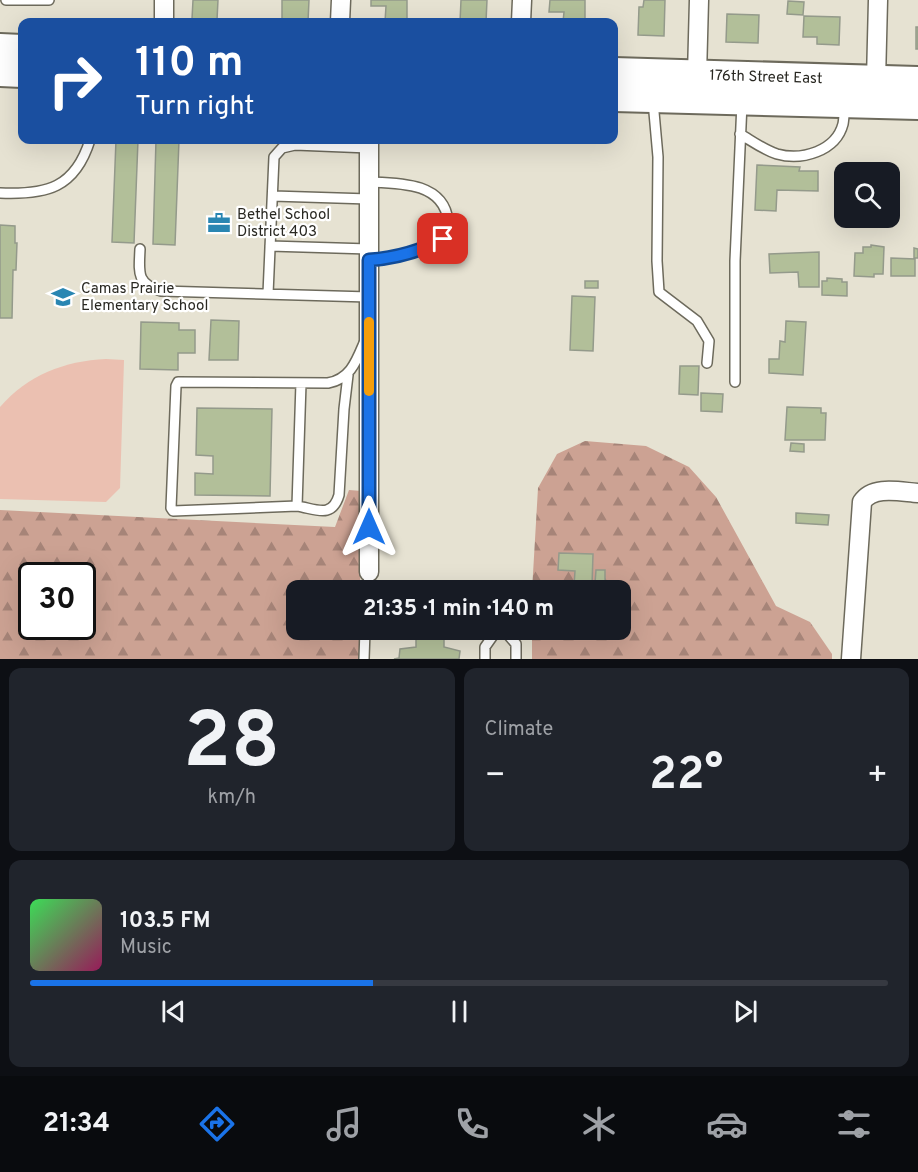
<!DOCTYPE html>
<meta charset="utf-8">
<style>
:root{--surface:#171b24;--page:#20242c;--text:#f1f3f6;--muted:#9ea1a6;--line:#363941;--accent:#1a73e8}
body{margin:0;font-family:Overpass,sans-serif;background:var(--page);color:var(--text);height:100vh;display:flex;flex-direction:column;font-size:22px;white-space:nowrap}
*{box-sizing:border-box;margin:0}
p{font-size:20px;color:var(--muted)}
.icon{flex:none;width:33px;height:33px;fill:none;stroke:currentColor;stroke-width:2;stroke-linecap:round;stroke-linejoin:round}
.map{position:relative;height:659px;overflow:hidden}
.side{display:flex;flex-direction:column;gap:9px;padding:9px;background:#0d0f14;flex:1}
.side>*{flex:none}
.hud{position:absolute;left:18px;top:18px;width:600px;height:126px;border-radius:12px;box-shadow:0 6px 24px #0002;background:#1a4fa0;color:#fff;overflow:hidden}
.controls{position:absolute;left:834px;top:162px;display:grid;gap:12px}
.controls a{display:grid;place-items:center;width:66px;height:66px;border-radius:12px;background:var(--surface);box-shadow:0 6px 24px #0002;font-size:30px}
.speed{position:absolute;left:18px;top:562px;display:flex;gap:12px;font-size:30px;font-weight:700;text-align:center}
.speed>*{display:grid;place-content:center;width:78px;height:78px;border-radius:50%;background:var(--surface);box-shadow:0 6px 24px #0002;line-height:1}
.speed .limit{border:3px solid #111;border-radius:9px;background:#fff;color:#111}
.pin{position:absolute;display:grid;place-items:center;width:51px;height:51px;color:#fff;margin:-26px;border-radius:12px;box-shadow:0 3px 9px #0006}
.me{position:absolute;width:66px;margin:-33px;rotate:0deg;stroke-linejoin:round;filter:drop-shadow(0 0 4px #0008)}
.turn{display:flex;align-items:center;gap:21px;height:126px;padding:0 18px;font-size:27px}
.turn .icon{width:78px;height:78px;stroke-width:2.5}
.turn b{display:block;font-size:42px;line-height:51px}
.big{font-size:45px;font-weight:700;line-height:1.1}
.side .widget{flex:1;display:flex;flex-direction:column;justify-content:center;gap:9px;min-width:0;padding:0 21px;border-radius:12px;background:var(--page)}
.side .dial{align-items:center;gap:0}
.dial b{font-size:78px;line-height:1}
.song{display:flex;align-items:center;gap:18px}
.cover{width:72px;height:72px;border-radius:9px;background:linear-gradient(135deg,hsl(130 70% 55%),hsl(330 70% 35%))}
.played{height:6px;border-radius:3px;background:linear-gradient(90deg,var(--accent) 40%,var(--line) 40%)}
.keys{display:flex;justify-content:space-around;direction:ltr}
.heat{display:flex;justify-content:space-between;align-items:center;font-size:33px;direction:ltr}
.side .tiles{flex:1;display:grid;gap:9px;grid-template-columns:1fr 1fr}
.widget:last-child{grid-column:span 2}
.trip{position:absolute;left:286px;top:580px;width:345px;height:60px;border-radius:12px;background:var(--surface);box-shadow:0 6px 24px #0002;font-weight:700;line-height:60px;text-align:center}
.dock{display:flex;height:96px;justify-content:space-around;align-items:center;background:#090b0e;color:var(--muted)}
.dock .icon{width:42px;height:42px}
.dock .selected{color:var(--accent)}
.dock b{font-size:27px;color:var(--text)}
.map>svg:first-child{display:block}
</style>
<div class="map">
<svg width="918" height="659" viewBox="0 0 918 659">
<defs>
<pattern id="forest-firs" width="22" height="20" patternUnits="userSpaceOnUse" patternTransform="scale(1.5)"><rect width="22" height="20" fill="#cca293"/><path d="M5 1l3.5 6h-7zM16 11l3.5 6h-7z" fill="#a68478"/></pattern>
</defs>
<rect width="100%" height="100%" fill="#e6e2d2"/>
<path fill="url(#forest-firs)" fill-rule="evenodd" d="M585,441L646,446L689,467L716,497L776,606L810,622L832,654V659H532V630H621V591H532L538,488L557,454Z
M349,490L362,491L360,591H297V630H359V659H0V510L335,527ZM32,576H82V627H32Z"/>
<path fill="#ebc0b1" d="M106,359L124,360L120,488L106,502L0,499V407C28,375 64,361 106,359Z"/>
<path fill="#b2bf99" stroke="#949a8b" stroke-width="1.5" d="M193,0H218L217,20L192,19Z
M282,0H309L308,22H282Z
M371,0H407V22H385L386,6H371Z
M461,0H487L486,22H460Z
M550,0H585V22H563L564,12H549Z
M644,0H665L664,36L638,35L639,7H643Z
M788,1L804,2L803,15L787,14Z
M727,14L759,15L758,43L726,42Z
M804,16L840,17L839,45L817,44V37H803Z
M916,27H918V49H916Z
M116,140H138L134,243L112,242Z
M156,140H179L175,245L153,244Z
M757,165L800,167L799,171H818V191L777,190L776,211L755,210Z
M0,225L15,226V243H17L16,270H13L12,318H0Z
M871,245L884,247L883,274H874V277L854,276L855,253H863V247H871Z
M914,248L918,249V258H914Z
M819,252V287H799L798,272L770,273L769,254Z
M891,258L915,259V276H891Z
M827,278L842,279V282H847V296L822,295V281H827Z
M585,281H598V288H585Z
M572,296L595,297L593,351L570,350Z
M211,320L239,321L238,360H209Z
M786,321L806,322L803,375L769,373V359H779L780,341L785,342Z
M141,322L179,323V330H195V353H178V370L140,369Z
M680,366H699L698,395L679,394Z
M701,393L723,394L722,412L701,411Z
M787,407L821,408V413H826L825,440H785Z
M197,408L272,409L270,496L195,495V473L213,474V456L196,455Z
M791,443L804,444V452L790,451Z
M796,513L829,515L828,525L796,523Z
M559,553L593,554L592,586H574L575,571L558,570Z
M596,570H605V583H595Z
M423,631L444,634V647L460,651L459,659H394L399,658L400,649L416,647V633Z"/>
<g fill="none" stroke-linecap="round" stroke-linejoin="round">
<g stroke="#6d6a5c" stroke-width="12">
<path id="service" d="M6,0H49
M653,101L658,157L657,261L659,292L697,321L709,341L707,363
M740,134C752,141 764,150 777,154C802,161 836,151 843,124C844,119 844,112 845,106
M369,182C398,183 444,182 448,221C449,226 445,234 443,239C419,252 396,257 369,260
M0,193C47,195 75,188 90,140
M273,196L369,199
M270,246L369,249
M140,249C139,272 136,284 161,291L369,297
M268,294L274,157L282,148L295,145L369,148
M735,382V261L742,103
M301,383L297,506L173,511L171,508L176,386L178,382L328,383C350,379 356,362 364,343
M297,506C316,509 332,519 339,495L344,409L348,375
M368,591L369,572
M504,630L516,644V659
M364,659L365,630
M485,659V647L497,630"/>
</g>
<g stroke="#6d6a5c" stroke-width="21">
<path id="minor" d="M164,22V0
M340,22L341,0
M521,22L522,0
M697,75L699,0
M876,80L878,0
M369,140V572
M851,659L862,502C873,485 901,492 918,493"/>
</g>
<g stroke="#6d6a5c" stroke-width="32">
<g id="primary">
<path d="M0,48L22,49"/>
<path d="M0,72L22,73"/>
<path id="s1" d="M614,72L918,81"/>
<path d="M614,97L918,105"/>
</g>
</g>
<use href="#service" stroke="#fff" stroke-width="9"/>
<use href="#minor" stroke="#fff" stroke-width="18"/>
<use href="#primary" stroke="#fff" stroke-width="28"/>
</g>
<g fill="none" stroke-linecap="round" stroke-linejoin="round">
<g stroke="#114b97" stroke-width="15">
<path id="route" d="M369,527V260C396,258 419,252 443,239"/>
</g>
<use href="#route" stroke="#1a73e8" stroke-width="10"/>
<path stroke="#f59e0b" stroke-width="10" d="M369,322V391"/>
</g>
<defs>
<g id="office-bare" transform="scale(1.8)"><path d="M-6-3h4V-5.5h4V-3h4V5H-6ZM-1-4.5V-3h2v-1.5ZM-6 0V1H6V0Z" fill="#2986b2" stroke="#fff" stroke-width="2.5" paint-order="stroke"/></g>
<g id="school-bare" transform="scale(1.8)"><path d="M0-5L7-2L0 1L-7-2ZM-4 1L0 2.5L4 1V4Q0 6-4 4Z" fill="#2986b2" stroke="#fff" stroke-width="2.5" paint-order="stroke"/></g>
</defs>
<g fill-rule="evenodd">
<use href="#office-bare" x="219" y="223"/>
<use href="#school-bare" x="63" y="297"/>
</g>
<g text-anchor="middle" stroke-width="4.5" stroke-linejoin="round" paint-order="stroke">
<g font-size="15" fill="#292822" stroke="#fff">
<text dy="5" stroke="none"><textPath href="#s1" startOffset="152">176th Street East</textPath></text>
</g>
<g font-size="15" fill="#292822" stroke="#fff" text-anchor="start">
<text x="237" y="219">Bethel School<tspan x="237" dy="17">District 403</tspan></text>
<text x="81" y="293">Camas Prairie<tspan x="81" dy="17">Elementary School</tspan></text>
</g>
</g>
</svg>
<div class="controls">
<a><svg class="icon" aria-label="search" viewBox="0 0 24 24"><circle cx="10" cy="10" r="6"/><path d="M15 15l6 6"/></svg></a>
</div>
<div class="speed"><div class="limit">30</div></div>
<div class="pin" style="left:443px;top:239px;background:#d93025"><svg class="icon" aria-label="arrive" viewBox="0 0 24 24"><path d="M6 21V4h12l-3 4 3 4H6"/></svg></div>
<svg class="me" style="left:369px;top:527px" viewBox="-20 -20 40 40"><path d="M0-17L14 15 0 8-14 15z" fill="#1a73e8" stroke="#fff" stroke-width="4"/></svg>
<div class="trip">21:35 · 1 min · 140 m</div>
<div class="hud">
<div class="turn"><svg class="icon" aria-label="right" viewBox="0 0 24 24"><path d="M7 20v-9h11M14 6l5 5-5 5"/></svg><div><b>110 m</b>Turn right</div></div>
</div>
</div>
<section class="side">
<div class="tiles">
<div class="widget dial"><b>28</b><p>km/h</p></div>
<div class="widget"><p>Climate</p>
<div class="heat"><a>−</a><b class="big">22°</b><a>+</a></div>
</div>
<div class="widget">
<div class="song"><i class="cover"></i><div><b>103.5 FM</b><p>Music</p></div></div>
<div class="played"></div>
<div class="keys"><svg class="icon" aria-label="previous" viewBox="0 0 24 24"><path d="M18 5L8 12l10 7zM5 5v14"/></svg><svg class="icon" aria-label="pause" viewBox="0 0 24 24"><path d="M8 5v14M16 5v14"/></svg><svg class="icon" aria-label="next" viewBox="0 0 24 24"><path d="M6 5l10 7-10 7zM19 5v14"/></svg></div>
</div>
</div>
</section>
<nav class="dock">
<b>21:34</b>
<svg class="icon selected" aria-label="directions" viewBox="0 0 24 24"><path d="M12 3l9 9-9 9-9-9zM9 14v-3h6M13 9l2 2-2 2"/></svg>
<svg class="icon" aria-label="music" viewBox="0 0 24 24"><path d="M9 18V5l10-2v13"/><circle cx="6" cy="18" r="3"/><circle cx="16" cy="16" r="3"/></svg>
<svg class="icon" aria-label="phone" viewBox="0 0 24 24"><path d="M5 4h4l2 5-3 2q2 4 5 5l2-3 5 2v4C11 20 4 13 5 4z"/></svg>
<svg class="icon" aria-label="climate" viewBox="0 0 24 24"><path d="M12 3v18M4 7l16 10M4 17L20 7"/></svg>
<svg class="icon" aria-label="car" viewBox="0 0 24 24"><path d="M5 17H2v-5l4-1 3-4h7l3 4 3 1v5h-3M9 17h6M6 11h13"/><circle cx="7" cy="17" r="2"/><circle cx="17" cy="17" r="2"/></svg>
<svg class="icon" aria-label="filters" viewBox="0 0 24 24"><path d="M4 7h16M4 17h16"/><circle cx="9" cy="7" r="2"/><circle cx="15" cy="17" r="2"/></svg>
</nav>
